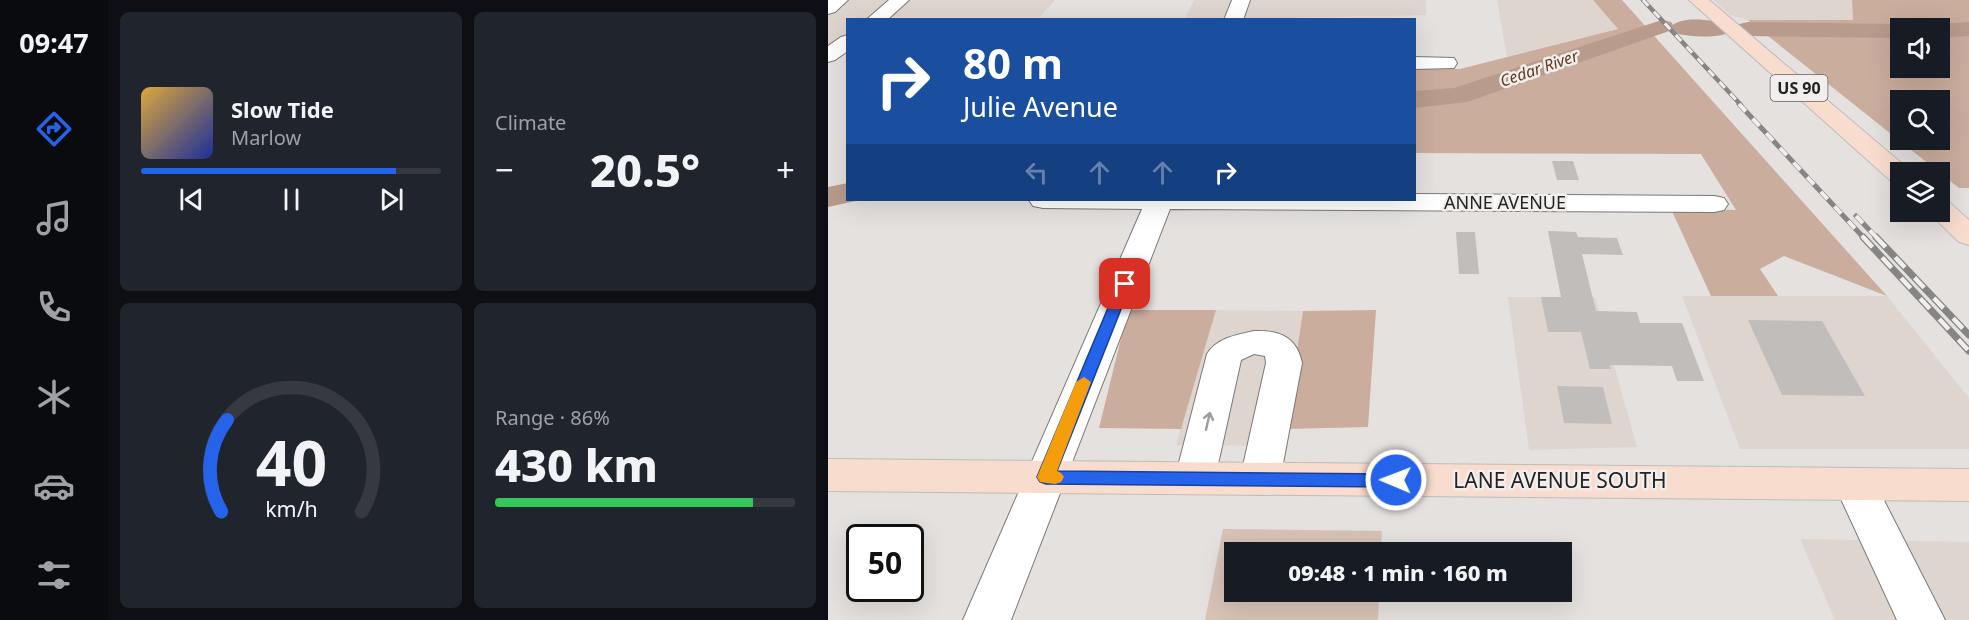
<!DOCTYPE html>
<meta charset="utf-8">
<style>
:root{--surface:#171b24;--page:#20242c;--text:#f1f3f6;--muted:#9ea1a6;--line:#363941;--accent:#2563eb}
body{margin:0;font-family:"Noto Sans",sans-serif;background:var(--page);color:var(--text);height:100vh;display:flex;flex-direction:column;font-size:22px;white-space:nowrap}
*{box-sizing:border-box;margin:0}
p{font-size:20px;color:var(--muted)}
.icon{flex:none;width:33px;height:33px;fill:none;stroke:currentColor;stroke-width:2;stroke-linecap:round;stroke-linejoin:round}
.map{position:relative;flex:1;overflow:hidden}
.side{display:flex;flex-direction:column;gap:12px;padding:12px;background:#0d0f14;width:720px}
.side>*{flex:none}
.guide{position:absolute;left:18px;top:18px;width:570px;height:183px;border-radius:0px;box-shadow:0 6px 24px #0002;background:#1a4fa0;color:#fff;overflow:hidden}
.tools{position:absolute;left:1062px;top:18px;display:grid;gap:12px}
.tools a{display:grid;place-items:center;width:60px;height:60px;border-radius:0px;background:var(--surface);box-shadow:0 6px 24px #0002;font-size:30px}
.speed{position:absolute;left:18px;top:524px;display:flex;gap:12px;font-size:30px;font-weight:700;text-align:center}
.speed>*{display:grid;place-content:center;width:78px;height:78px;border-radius:50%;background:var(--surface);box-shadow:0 6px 24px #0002;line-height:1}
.speed .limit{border:3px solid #111;border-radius:9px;background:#fff;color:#111}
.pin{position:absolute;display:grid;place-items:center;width:51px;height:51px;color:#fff;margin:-26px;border-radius:12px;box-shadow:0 3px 9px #0006}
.me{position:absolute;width:66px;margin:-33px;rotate:271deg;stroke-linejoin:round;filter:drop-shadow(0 0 4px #0008)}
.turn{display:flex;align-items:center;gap:21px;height:126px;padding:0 18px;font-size:27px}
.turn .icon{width:78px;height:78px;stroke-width:2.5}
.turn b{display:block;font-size:42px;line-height:51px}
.lanes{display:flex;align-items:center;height:57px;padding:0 18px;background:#0003;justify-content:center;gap:30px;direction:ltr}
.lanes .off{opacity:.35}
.big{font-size:45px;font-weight:800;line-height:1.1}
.side .card{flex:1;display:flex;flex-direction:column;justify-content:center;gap:9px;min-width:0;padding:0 21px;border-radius:9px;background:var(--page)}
.side .dial{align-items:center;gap:0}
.dial svg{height:156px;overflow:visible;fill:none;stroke:var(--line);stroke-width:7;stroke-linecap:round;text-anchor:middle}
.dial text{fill:var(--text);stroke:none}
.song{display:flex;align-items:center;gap:18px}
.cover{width:72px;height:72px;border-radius:9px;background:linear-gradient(135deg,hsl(40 70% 55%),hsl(230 70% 35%))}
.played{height:6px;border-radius:3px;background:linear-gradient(90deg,var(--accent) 85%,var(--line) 85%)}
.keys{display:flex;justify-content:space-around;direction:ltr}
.heat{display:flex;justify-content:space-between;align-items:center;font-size:33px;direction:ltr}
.charge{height:9px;border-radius:4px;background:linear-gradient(90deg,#34c759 86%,var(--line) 0)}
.side .tiles{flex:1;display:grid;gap:12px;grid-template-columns:repeat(2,1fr)}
.trip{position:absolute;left:396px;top:542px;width:348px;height:60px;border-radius:0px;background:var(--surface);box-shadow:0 6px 24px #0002;font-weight:800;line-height:60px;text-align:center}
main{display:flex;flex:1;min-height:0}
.tabs{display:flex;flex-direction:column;width:108px;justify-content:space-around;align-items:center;background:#090b0e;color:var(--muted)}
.tabs .icon{width:42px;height:42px}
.tabs .on{color:var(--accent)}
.tabs b{font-size:27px;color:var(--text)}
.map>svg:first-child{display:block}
</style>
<main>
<nav class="tabs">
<b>09:47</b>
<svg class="icon on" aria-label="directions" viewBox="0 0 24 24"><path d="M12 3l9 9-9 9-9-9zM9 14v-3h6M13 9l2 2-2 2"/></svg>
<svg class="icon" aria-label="music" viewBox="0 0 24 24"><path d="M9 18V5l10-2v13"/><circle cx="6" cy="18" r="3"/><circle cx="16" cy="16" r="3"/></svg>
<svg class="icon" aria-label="phone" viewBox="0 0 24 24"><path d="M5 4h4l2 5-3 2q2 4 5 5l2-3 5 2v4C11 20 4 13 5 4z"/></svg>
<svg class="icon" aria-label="climate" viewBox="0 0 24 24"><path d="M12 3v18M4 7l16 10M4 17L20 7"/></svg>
<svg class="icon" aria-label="car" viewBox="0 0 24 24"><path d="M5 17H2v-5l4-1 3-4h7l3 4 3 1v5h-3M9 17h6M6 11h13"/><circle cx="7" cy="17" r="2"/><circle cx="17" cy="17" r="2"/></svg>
<svg class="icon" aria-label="filters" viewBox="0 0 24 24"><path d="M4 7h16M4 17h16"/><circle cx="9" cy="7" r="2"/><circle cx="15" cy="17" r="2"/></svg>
</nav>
<section class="side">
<div class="tiles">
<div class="card">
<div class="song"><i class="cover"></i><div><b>Slow Tide</b><p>Marlow</p></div></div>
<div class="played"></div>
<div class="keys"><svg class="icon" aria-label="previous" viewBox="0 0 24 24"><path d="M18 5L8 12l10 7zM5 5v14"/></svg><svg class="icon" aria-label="pause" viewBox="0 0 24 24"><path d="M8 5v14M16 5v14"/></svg><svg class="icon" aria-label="next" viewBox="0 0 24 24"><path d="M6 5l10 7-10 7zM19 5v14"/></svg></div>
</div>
<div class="card"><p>Climate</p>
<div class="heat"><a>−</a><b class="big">20.5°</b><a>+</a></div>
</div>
<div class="card dial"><svg viewBox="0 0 100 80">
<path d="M14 69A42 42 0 1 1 86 69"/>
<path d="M14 69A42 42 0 0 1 17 22" stroke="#2563eb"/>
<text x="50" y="56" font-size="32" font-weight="700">40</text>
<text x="50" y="72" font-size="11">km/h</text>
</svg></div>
<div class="card"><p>Range · 86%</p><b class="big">430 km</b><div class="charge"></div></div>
</div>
</section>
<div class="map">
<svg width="1141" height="620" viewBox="0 0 1141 620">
<rect width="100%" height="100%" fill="#e4e1df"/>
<path fill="#dfd5cf" d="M0,0H65L40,19L20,20L19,35L0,50Z
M78,0H227L212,17H57Z
M366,0H409L400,19L356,20Z
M419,0H598V15L411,19Z
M669,0H765L791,29L679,57Z
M885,0H1024L1025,20H920L902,15Z
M854,296H1059L1141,398V449H912Z
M680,297H767L809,447L701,450Z
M388,310L475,311L455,446L348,445Z
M972,539L1141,542V620H1007Z"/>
<path fill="#d8c2b6" d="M395,529L554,531L553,552H406V591H551L550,620H377Z"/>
<path fill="#cbad9e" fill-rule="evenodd" d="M765,0H794L1059,296L956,256L932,269L950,296H883L843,209L908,210L873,154L587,153L586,69H632L790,29Z
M1024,0H1141V188H1131L920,20H1025ZM1072,28H1112V68H1072ZM1072,100H1112V140H1072Z
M300,310H388L353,429L271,428Z
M548,310L540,427L457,429L475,311Z"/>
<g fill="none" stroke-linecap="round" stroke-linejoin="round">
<path fill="#b89b8c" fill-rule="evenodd" d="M834,20L843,22L845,25C856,16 884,20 898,24L901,29L898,34C882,38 862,37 846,33L844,30L639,102L586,108V91L626,88Z
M920,22L1072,24L1082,28H1072V38L920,36L911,34L908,29L911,24Z
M1141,22V36L1112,38V28H1102L1112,24Z
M20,183V200H32L0,207V187Z"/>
</g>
<path fill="#c0bdbb" d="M724,161H745L751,180H729Z
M720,231L748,232L750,237L789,238L795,255L754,254L768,311L809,312L812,323H854L876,381H849L844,366L782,365L783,369H762L753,332H720L713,297H733Z
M628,232H647L651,274H631Z
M920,320L994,321L1037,396L954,395Z
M729,386L775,387L784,424L736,423Z"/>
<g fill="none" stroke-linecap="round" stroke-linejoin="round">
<g stroke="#7b7877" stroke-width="2">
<path id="minor" d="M0,0H20L7,12L0,14Z
M61,0H81L59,20H38Z
M404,0H422L415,20H396Z
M20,35V51L7,60L0,62V46L13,37Z
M586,57L626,58L629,63L626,68L586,69Z
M586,194L886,196L896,198L900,204L896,210L886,212L342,209L183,620H135L314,209L215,208L205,206L201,200H586Z
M426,331C451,330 469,337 474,363L452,479L446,490L432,495L418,490L412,479L438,363L437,356L426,354L413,360L387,478L381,489L367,494L353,489L347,478L379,354C389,338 408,335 426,331Z
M1027,468L1042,473L1117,620H1069L1006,484L1012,473Z"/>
</g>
<g stroke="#bdbdbd" stroke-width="2">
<path id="major" d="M861,0H881L1084,172H1072V183L1063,181Z
M1112,201L1122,203L1141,220V245L1131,242L1100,212H1112Z
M0,459L1141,469V501L0,491Z"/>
</g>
<use href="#minor" fill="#fff" fill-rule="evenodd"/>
<use href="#major" fill="#f8dccd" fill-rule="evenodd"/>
<g stroke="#878583" stroke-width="4.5">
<path id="rail-far2" d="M815,0L913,105"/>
</g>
<g stroke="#878583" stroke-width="5">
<path id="rail-far1" d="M911,104L1036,238
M1028,216L1049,238"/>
</g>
<g stroke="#878583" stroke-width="7">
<path id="rail" d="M1035,237L1141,351
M1048,237L1141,335"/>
</g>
<use href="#rail-far2" stroke="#f1eeed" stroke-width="3" stroke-dasharray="8" stroke-linecap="butt"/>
<use href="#rail-far1" stroke="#f1eeed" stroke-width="4" stroke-dasharray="10" stroke-linecap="butt"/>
<use href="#rail" stroke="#f1eeed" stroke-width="4.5" stroke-dasharray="14" stroke-linecap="butt"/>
</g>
<defs><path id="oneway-shaft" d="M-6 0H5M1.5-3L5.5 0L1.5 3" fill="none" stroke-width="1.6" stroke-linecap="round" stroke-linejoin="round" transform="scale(1.5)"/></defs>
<use stroke="#9c9c9c" href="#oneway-shaft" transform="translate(380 421) rotate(-77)"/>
<path fill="#2563eb" stroke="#184099" stroke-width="1.5" d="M297,280L303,284L229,471L568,474L574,475L577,480L574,485L568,487L218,484L212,482L209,477L290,284Z"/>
<path fill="#f59e0b" d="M256,377L263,382L229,471L233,473L236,477L233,482L227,484L212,482L209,477L248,382Z"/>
<g text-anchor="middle" stroke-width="5" stroke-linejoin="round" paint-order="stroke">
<g font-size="16" font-style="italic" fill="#633920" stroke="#f1eeed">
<text transform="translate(711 68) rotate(-19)" y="6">Cedar River</text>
</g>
<rect fill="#f1eeed" stroke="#62605f" stroke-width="1.5" x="942.5" y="75" width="57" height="26" rx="4.5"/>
<g font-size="16" font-weight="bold" fill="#242322">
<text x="971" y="94">US 90</text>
</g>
<g font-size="18" fill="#242322" stroke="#f1eeed">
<text x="677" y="209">ANNE AVENUE</text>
</g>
<g font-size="21" fill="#242322" stroke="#f1eeed">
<text x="732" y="488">LANE AVENUE SOUTH</text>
</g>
</g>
</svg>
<div class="tools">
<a><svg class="icon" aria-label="sound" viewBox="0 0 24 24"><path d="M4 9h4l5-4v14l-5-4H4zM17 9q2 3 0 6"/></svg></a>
<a><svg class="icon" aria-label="search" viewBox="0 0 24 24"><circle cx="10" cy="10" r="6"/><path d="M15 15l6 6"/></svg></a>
<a><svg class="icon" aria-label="layers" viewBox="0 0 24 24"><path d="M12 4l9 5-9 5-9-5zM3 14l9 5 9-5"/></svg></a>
</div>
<div class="speed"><div class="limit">50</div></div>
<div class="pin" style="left:297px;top:284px;background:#d93025"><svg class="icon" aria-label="arrive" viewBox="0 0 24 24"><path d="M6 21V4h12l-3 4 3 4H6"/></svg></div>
<svg class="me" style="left:568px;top:480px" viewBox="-20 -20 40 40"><circle r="17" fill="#2563eb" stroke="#fff" stroke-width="3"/><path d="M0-11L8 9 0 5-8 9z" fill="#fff"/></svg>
<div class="trip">09:48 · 1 min · 160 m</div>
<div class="guide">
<div class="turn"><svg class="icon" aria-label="right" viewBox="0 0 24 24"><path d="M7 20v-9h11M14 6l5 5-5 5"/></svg><div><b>80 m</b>Julie Avenue</div></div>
<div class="lanes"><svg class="icon off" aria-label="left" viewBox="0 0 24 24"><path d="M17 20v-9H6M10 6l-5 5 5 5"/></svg><svg class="icon off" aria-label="ahead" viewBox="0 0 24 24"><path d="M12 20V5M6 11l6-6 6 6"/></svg><svg class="icon off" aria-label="ahead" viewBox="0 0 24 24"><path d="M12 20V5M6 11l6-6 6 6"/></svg><svg class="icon" aria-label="right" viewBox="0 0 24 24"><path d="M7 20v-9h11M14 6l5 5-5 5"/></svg></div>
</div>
</div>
</main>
